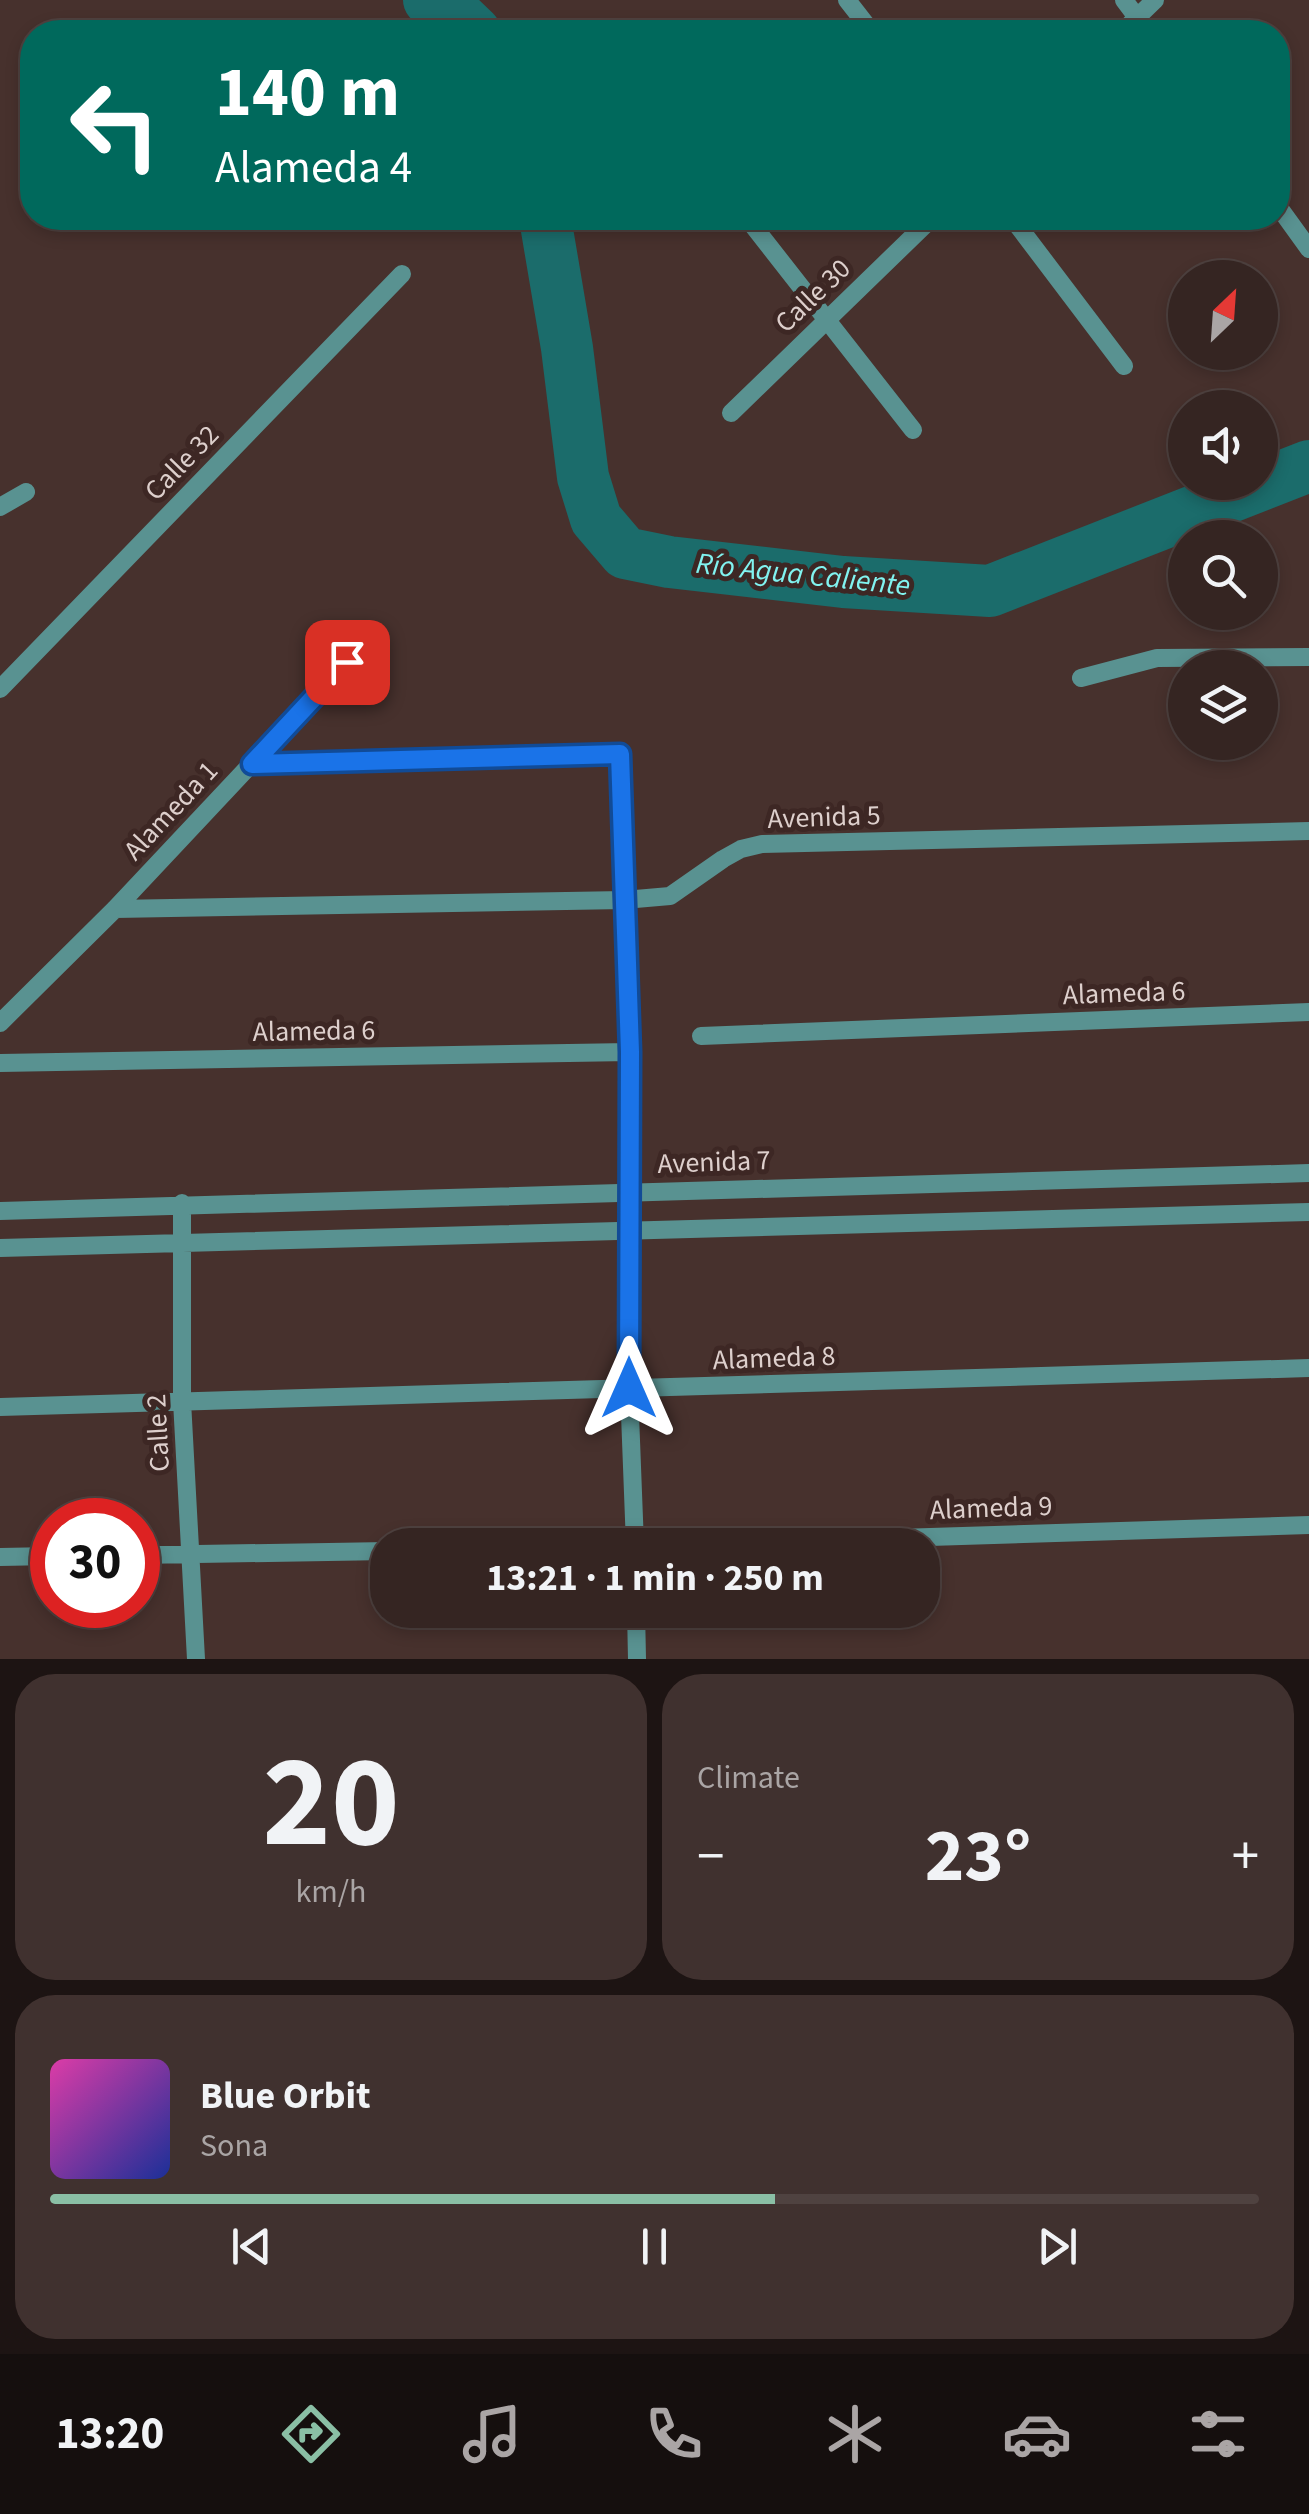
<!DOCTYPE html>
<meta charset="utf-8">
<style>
:root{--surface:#352522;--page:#40312f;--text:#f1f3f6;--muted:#aaa5a5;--line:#4f4240;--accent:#8abfa5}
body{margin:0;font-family:"Source Sans 3",sans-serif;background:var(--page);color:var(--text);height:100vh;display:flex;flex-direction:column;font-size:38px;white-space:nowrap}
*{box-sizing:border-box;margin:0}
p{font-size:32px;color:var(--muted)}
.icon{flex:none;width:55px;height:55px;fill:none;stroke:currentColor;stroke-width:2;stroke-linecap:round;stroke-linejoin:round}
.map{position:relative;height:1659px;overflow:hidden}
.panel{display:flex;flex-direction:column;gap:15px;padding:15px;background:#1d1413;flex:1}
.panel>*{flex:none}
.top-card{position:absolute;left:20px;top:20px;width:1270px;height:210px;border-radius:40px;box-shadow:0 5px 15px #0003,0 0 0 2px var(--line);background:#00695c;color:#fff;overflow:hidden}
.needle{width:65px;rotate:25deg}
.controls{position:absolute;left:1168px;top:260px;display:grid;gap:20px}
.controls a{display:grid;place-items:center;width:110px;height:110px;border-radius:50%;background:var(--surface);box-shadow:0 5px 15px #0003,0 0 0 2px var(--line);font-size:50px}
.speed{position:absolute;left:30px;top:1498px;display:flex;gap:20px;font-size:50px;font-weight:700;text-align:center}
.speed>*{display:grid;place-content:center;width:130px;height:130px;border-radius:50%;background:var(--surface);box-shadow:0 5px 15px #0003,0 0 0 2px var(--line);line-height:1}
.speed .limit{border:15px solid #d22;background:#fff;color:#111}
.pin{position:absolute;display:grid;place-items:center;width:85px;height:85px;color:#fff;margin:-42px;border-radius:20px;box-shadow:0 5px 15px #0006}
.me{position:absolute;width:110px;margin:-55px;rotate:0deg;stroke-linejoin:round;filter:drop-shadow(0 0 8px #0008)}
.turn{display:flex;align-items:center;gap:35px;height:210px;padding:0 30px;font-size:45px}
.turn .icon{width:130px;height:130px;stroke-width:2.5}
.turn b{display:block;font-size:70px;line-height:85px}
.big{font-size:75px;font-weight:700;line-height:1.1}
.panel .widget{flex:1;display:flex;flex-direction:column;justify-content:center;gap:15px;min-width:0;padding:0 35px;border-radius:40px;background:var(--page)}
.panel .dial{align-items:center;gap:0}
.dial b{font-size:130px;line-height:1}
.song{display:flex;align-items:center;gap:30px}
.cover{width:120px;height:120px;border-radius:15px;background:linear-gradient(135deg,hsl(320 70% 55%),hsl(230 70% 35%))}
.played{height:10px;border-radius:5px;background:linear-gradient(90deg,var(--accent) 60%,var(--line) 60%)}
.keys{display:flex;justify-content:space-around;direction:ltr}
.heat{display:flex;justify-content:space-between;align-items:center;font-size:55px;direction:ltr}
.panel .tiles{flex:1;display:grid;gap:15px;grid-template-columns:1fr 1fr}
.widget:last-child{grid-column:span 2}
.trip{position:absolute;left:370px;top:1528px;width:570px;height:100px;border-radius:40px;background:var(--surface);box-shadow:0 5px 15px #0003,0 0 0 2px var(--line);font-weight:700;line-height:100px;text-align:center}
.dock{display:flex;height:160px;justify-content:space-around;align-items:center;background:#150f0e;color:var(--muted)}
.dock .icon{width:70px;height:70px}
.dock .active{color:var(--accent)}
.dock b{font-size:45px;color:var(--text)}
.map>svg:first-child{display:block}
</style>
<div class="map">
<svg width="1309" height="1659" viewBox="0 0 1309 1659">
<rect width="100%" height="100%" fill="#47312d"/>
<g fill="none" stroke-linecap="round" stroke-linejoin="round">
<path stroke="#1b6c6b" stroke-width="52" d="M429,0L454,12L475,32
M545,218L567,348L583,477L596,519L625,553L669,562L843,582L990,591L1309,466"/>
<path stroke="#599291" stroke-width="18" d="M847,0L872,32
M1124,0L1148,32
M1122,32L1155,0
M1278,206L1309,249
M747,218L913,430
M1012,218L1124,366
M731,413L932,218
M0,507L26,492
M1081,678L1157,658L1309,657
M0,689L402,274
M252,764L620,754L629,1052V1388L635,1545
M115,909L624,900L670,896L723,859L741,849L762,844L1309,831
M0,1023L115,909L347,662
M701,1036L1309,1012
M0,1063L629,1052
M182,1203V1401L196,1659
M0,1211L1309,1173
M0,1248L1309,1212
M0,1407L1309,1368
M676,1545L1309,1525
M138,1555L388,1551
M0,1557L52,1556
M636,1610L637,1659"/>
</g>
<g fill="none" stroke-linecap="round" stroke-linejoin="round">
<g stroke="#114b97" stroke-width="25">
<path id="route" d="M347,662L252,764L620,754L630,1052L629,1388"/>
</g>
<use href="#route" stroke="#1a73e8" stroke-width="18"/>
</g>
<g text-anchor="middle" stroke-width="10" stroke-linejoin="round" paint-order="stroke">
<g font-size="28" fill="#ddcfcc" stroke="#3d2724">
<text transform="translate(812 295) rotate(-44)" y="10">Calle 30</text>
<text transform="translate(181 462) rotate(-46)" y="10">Calle 32</text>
<text transform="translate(170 810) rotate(-47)" y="10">Alameda 1</text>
<text transform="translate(824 816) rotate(-2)" y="10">Avenida 5</text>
<text transform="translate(1124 992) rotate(-2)" y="10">Alameda 6</text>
<text transform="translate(314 1030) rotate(-1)" y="10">Alameda 6</text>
<text transform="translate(714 1161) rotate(-2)" y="10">Avenida 7</text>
<text transform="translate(774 1357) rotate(-2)" y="10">Alameda 8</text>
<text transform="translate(157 1433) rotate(-93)" y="10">Calle 2</text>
<text transform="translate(991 1507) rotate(-2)" y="10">Alameda 9</text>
</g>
<g font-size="30" font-style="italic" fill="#81f3f0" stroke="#3d2724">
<text transform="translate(803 574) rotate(6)" y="10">Río Agua Caliente</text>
</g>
</g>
</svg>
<div class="controls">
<a><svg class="needle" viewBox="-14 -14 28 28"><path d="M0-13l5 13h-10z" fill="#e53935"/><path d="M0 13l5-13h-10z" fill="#aaa5a5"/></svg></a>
<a><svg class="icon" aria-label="sound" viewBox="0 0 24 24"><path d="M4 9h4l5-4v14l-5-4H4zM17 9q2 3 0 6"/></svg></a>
<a><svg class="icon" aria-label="search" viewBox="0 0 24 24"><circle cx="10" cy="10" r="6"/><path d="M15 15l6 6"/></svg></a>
<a><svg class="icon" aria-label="layers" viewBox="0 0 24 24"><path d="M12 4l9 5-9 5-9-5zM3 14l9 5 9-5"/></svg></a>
</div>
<div class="speed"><div class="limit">30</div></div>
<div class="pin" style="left:347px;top:662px;background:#d93025"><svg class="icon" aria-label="arrive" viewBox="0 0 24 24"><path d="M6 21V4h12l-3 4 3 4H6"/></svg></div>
<svg class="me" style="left:629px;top:1388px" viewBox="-20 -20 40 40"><path d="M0-17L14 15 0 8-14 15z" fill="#1a73e8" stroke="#fff" stroke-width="4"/></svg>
<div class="trip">13:21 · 1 min · 250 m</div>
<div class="top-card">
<div class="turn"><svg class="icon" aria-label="left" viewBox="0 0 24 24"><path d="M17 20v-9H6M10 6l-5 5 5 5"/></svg><div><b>140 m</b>Alameda 4</div></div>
</div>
</div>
<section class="panel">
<div class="tiles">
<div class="widget dial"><b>20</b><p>km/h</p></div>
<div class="widget"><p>Climate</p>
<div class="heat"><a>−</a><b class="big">23°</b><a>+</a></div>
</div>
<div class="widget">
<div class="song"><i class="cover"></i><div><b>Blue Orbit</b><p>Sona</p></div></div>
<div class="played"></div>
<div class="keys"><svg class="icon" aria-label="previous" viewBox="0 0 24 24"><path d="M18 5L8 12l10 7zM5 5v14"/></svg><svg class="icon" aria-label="pause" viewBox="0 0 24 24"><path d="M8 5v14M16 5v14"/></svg><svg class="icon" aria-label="next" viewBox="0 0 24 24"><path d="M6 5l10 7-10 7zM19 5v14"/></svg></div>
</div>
</div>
</section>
<nav class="dock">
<b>13:20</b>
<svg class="icon active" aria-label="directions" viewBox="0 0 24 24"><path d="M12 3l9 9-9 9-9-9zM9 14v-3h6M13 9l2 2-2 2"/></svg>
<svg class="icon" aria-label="music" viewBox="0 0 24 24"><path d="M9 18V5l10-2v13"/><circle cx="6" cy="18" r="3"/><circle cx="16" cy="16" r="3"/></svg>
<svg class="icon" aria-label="phone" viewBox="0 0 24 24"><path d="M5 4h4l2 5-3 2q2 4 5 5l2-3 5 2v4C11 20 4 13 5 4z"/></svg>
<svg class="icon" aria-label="climate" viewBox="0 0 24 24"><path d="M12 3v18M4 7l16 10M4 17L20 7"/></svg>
<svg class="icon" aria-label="car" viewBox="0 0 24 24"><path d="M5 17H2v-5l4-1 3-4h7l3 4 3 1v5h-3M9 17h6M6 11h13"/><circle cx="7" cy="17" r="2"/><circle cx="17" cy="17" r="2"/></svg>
<svg class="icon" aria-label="filters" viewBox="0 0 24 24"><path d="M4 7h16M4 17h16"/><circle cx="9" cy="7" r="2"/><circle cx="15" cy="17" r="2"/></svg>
</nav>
